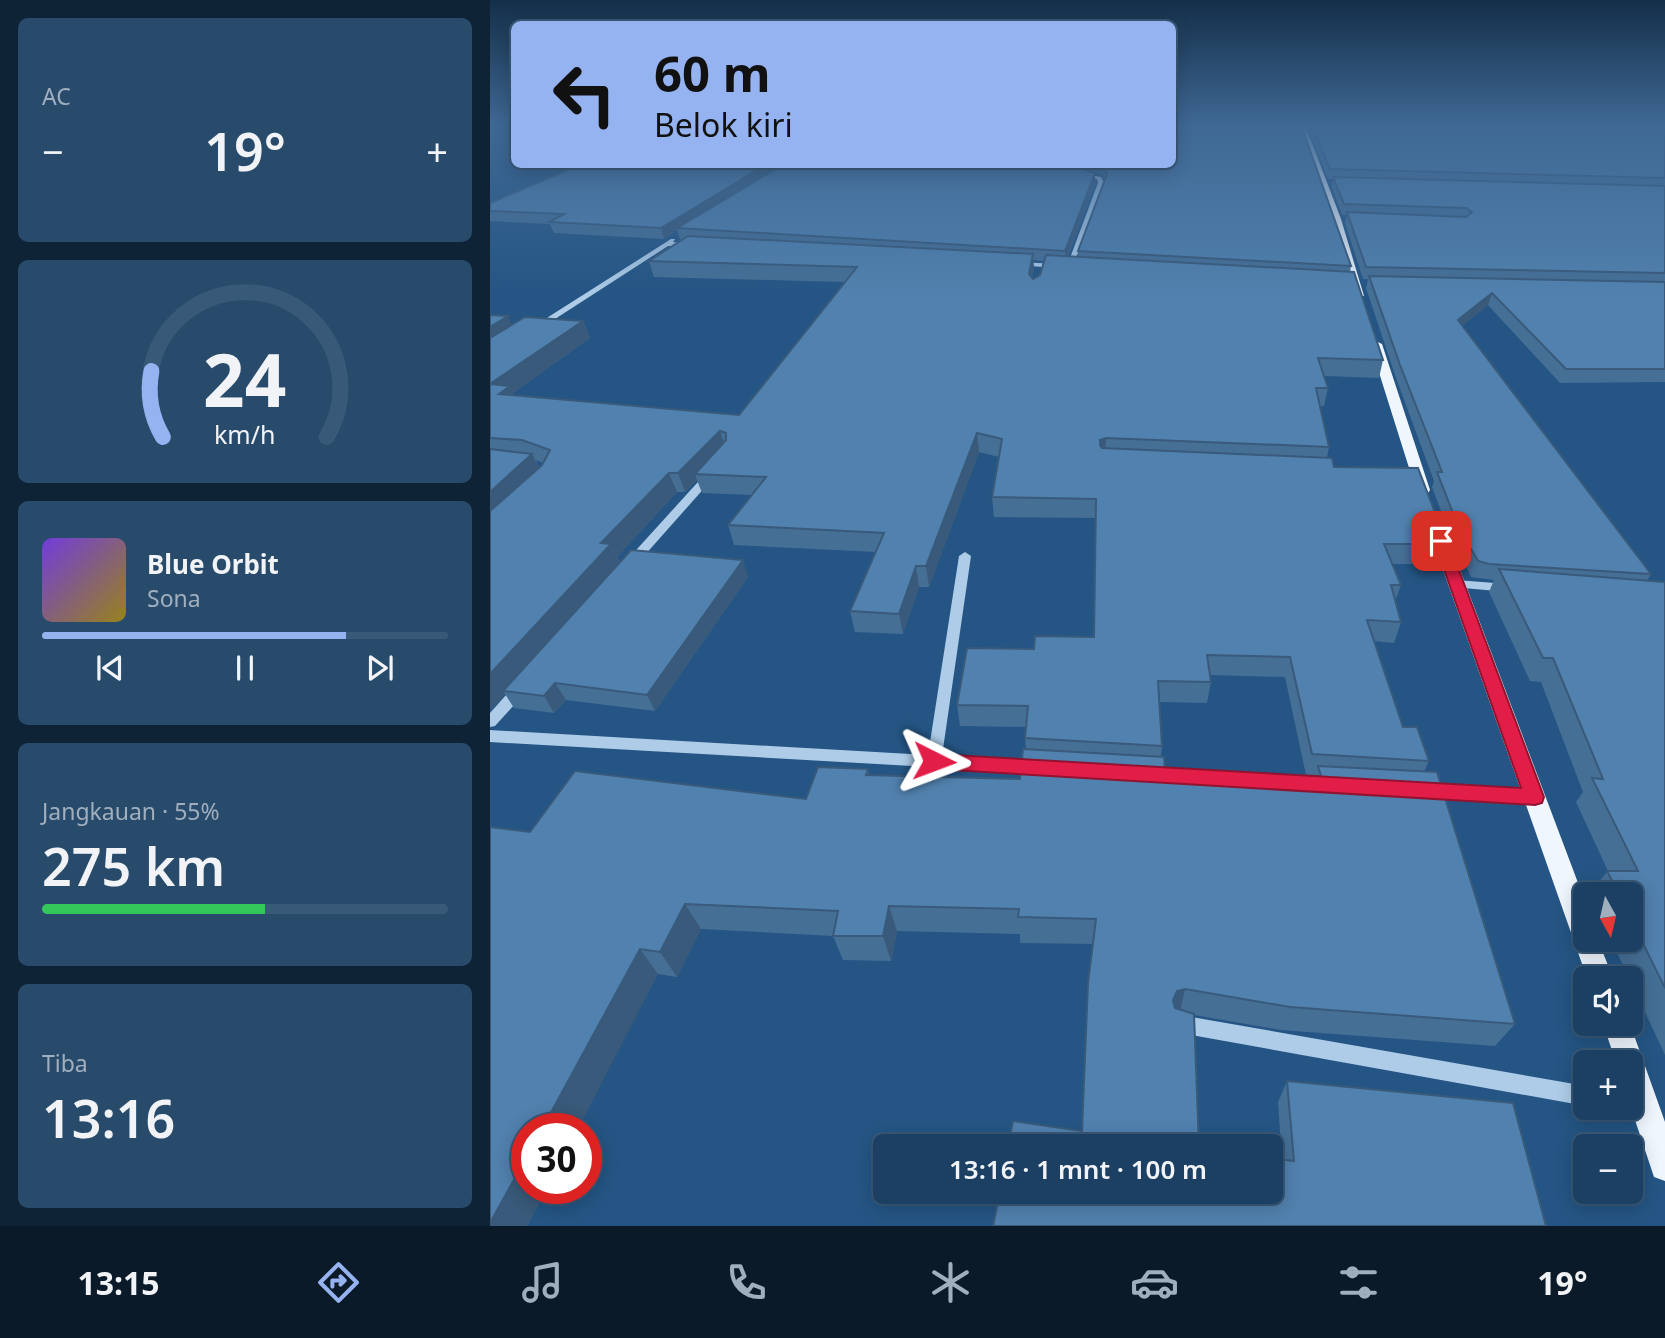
<!DOCTYPE html>
<html lang="id">
<meta charset="utf-8">
<style>
:root{--surface:#1b4063;--page:#284b6c;--text:#f1f3f6;--muted:#a0afbe;--line:#395978;--accent:#95b2f1}
body{margin:0;font-family:"Noto Sans",sans-serif;background:var(--page);color:var(--text);height:100vh;display:flex;flex-direction:column;font-size:26px;white-space:nowrap}
*{box-sizing:border-box;margin:0}
p{font-size:23px;color:var(--muted)}
.icon{flex:none;width:38px;height:38px;fill:none;stroke:currentColor;stroke-width:2;stroke-linecap:round;stroke-linejoin:round}
.map{position:relative;flex:1;overflow:hidden}
.side{display:flex;flex-direction:column;gap:18px;padding:18px;background:#0f2336;width:490px}
.side>*{flex:none}
.hud{position:absolute;left:21px;top:21px;width:665px;height:147px;border-radius:10px;box-shadow:0 4px 18px #0003,0 0 0 2px var(--line);background:#95b2f1;color:#111;overflow:hidden}
.needle{width:46px;rotate:172deg}
.controls{position:absolute;left:1083px;top:882px;display:grid;gap:14px}
.controls a{display:grid;place-items:center;width:70px;height:70px;border-radius:10px;background:var(--surface);box-shadow:0 4px 18px #0003,0 0 0 2px var(--line);font-size:35px}
.speed{position:absolute;left:21px;top:1113px;display:flex;gap:14px;font-size:35px;font-weight:700;text-align:center}
.speed>*{display:grid;place-content:center;width:91px;height:91px;border-radius:50%;background:var(--surface);box-shadow:0 4px 18px #0003,0 0 0 2px var(--line);line-height:1}
.speed .limit{border:10px solid #d22;background:#fff;color:#111}
.pin{position:absolute;display:grid;place-items:center;width:60px;height:60px;color:#fff;margin:-30px;border-radius:14px;box-shadow:0 4px 10px #0006}
.me{position:absolute;width:77px;margin:-38px;rotate:93deg;stroke-linejoin:round;filter:drop-shadow(0 0 5px #0008)}
.turn{display:flex;align-items:center;gap:24px;height:147px;padding:0 28px;font-size:32px}
.turn .icon{width:91px;height:91px;stroke-width:2.5}
.turn b{display:block;font-size:49px;line-height:60px}
.big{font-size:52px;font-weight:600;line-height:1.1}
.side .card{flex:1;display:flex;flex-direction:column;justify-content:center;gap:10px;min-width:0;padding:0 24px;border-radius:10px;background:var(--page)}
.side .dial{align-items:center;gap:0}
.dial svg{height:182px;overflow:visible;fill:none;stroke:var(--line);stroke-width:7;stroke-linecap:round;text-anchor:middle}
.dial text{fill:var(--text);stroke:none}
.song{display:flex;align-items:center;gap:21px}
.cover{width:84px;height:84px;border-radius:10px;background:linear-gradient(135deg,hsl(260 70% 55%),hsl(50 70% 35%))}
.played{height:7px;border-radius:4px;background:linear-gradient(90deg,var(--accent) 75%,var(--line) 75%)}
.keys{display:flex;justify-content:space-around;direction:ltr}
.heat{display:flex;justify-content:space-between;align-items:center;font-size:38px;direction:ltr}
.charge{height:10px;border-radius:5px;background:linear-gradient(90deg,#34c759 55%,var(--line) 0)}
.trip{position:absolute;left:383px;top:1134px;width:410px;height:70px;border-radius:10px;background:var(--surface);box-shadow:0 4px 18px #0003,0 0 0 2px var(--line);font-weight:600;line-height:70px;text-align:center}
.dock{display:flex;height:112px;justify-content:space-around;align-items:center;background:#0b1a28;color:var(--muted)}
.dock .icon{width:49px;height:49px}
.dock .active{color:var(--accent)}
.dock b{font-size:32px;color:var(--text)}
main{display:flex;flex:1;min-height:0}
.map>svg:first-child{display:block}
</style>
<main>
<section class="side">
<div class="card"><p>AC</p>
<div class="heat"><a>−</a><b class="big">19°</b><a>+</a></div>
</div>
<div class="card dial"><svg viewBox="0 0 100 80">
<path d="M14 69A42 42 0 1 1 86 69"/>
<path d="M14 69A42 42 0 0 1 9 40" stroke="#95b2f1"/>
<text x="50" y="56" font-size="32" font-weight="700">24</text>
<text x="50" y="72" font-size="11">km/h</text>
</svg></div>
<div class="card">
<div class="song"><i class="cover"></i><div><b>Blue Orbit</b><p>Sona</p></div></div>
<div class="played"></div>
<div class="keys"><svg class="icon" aria-label="previous" viewBox="0 0 24 24"><path d="M18 5L8 12l10 7zM5 5v14"/></svg><svg class="icon" aria-label="pause" viewBox="0 0 24 24"><path d="M8 5v14M16 5v14"/></svg><svg class="icon" aria-label="next" viewBox="0 0 24 24"><path d="M6 5l10 7-10 7zM19 5v14"/></svg></div>
</div>
<div class="card"><p>Jangkauan · 55%</p><b class="big">275 km</b><div class="charge"></div></div>
<div class="card"><p>Tiba</p><b class="big">13:16</b></div>
</section>
<div class="map">
<svg width="1175" height="1226" viewBox="0 0 1175 1226">
<rect width="100%" height="100%" fill="#245584"/>
<g fill="none" stroke-linecap="round" stroke-linejoin="round">
<path fill="#aecce8" fill-rule="evenodd" d="M578,164H583L585,172L611,177L614,183L583,266L580,268L577,266L608,183L607,179L581,174Z
M181,239H185L183,242L204,245L201,247L178,246L48,330L41,328Z
M527,262L568,264L571,266L568,268L525,265V263Z
M221,471L226,474L225,476L146,565H138L136,562L138,559L217,472Z
M475,552L481,556L452,756L545,761L550,763L552,767L550,771L545,773L0,742V730L438,755L469,556Z
M966,580L1018,584L1024,588L1018,592L962,587L960,584Z
M30,684L35,685L37,689L35,693L5,726L0,727V713L25,685Z
M937,785L1045,791L1050,793L1053,797L1050,801L1045,803L937,797L932,795L929,791L932,787Z
M690,1015L1096,1086V1106L690,1033L683,1031L681,1024L683,1017Z"/>
<path fill="#f0f6fe" fill-rule="evenodd" d="M809,125H815L851,219L874,296L865,294L843,219Z
M886,341L892,344L940,490L938,493L933,494L926,490L880,344Z
M947,525L955,530L1096,904V940H1108L1123,978H1097L939,530Z
M1113,1024H1140L1175,1122V1181L1164,1177L1141,1108V1062H1126Z"/>
</g>
<path fill="#466f96" fill-rule="evenodd" d="M817,125H1175V382L1070,383L998,305L972,326L1161,574L1157,581L1175,582V1055L1141,982V978H1139L1121,940H1141V894H1100L1099,893L1118,871L1086,802L1093,792L1051,682L1040,681L999,592L1004,580L981,577L975,564H971L942,487L944,481L906,378L876,288L878,279H873L855,223L857,215H852L842,187L843,179H838Z
M578,164L586,167L585,164H682L861,266L860,272L893,360L889,378L834,376L838,388L834,406H830L839,447L837,457L844,467L957,544L949,564H902L911,585L905,601L911,622L904,643L884,641L913,727L939,761L934,772L1025,1024L1005,1046L791,1030L704,1015L592,1131L603,944L530,943V934L407,931L401,961L353,960L343,936L211,929L187,977L168,974L37,1188H57L37,1226H0L40,832L316,799L378,769L379,775L530,779L536,749L535,738L536,727L470,726L467,705L544,649L604,637L606,518L504,517L502,497L509,457L489,452L439,587H429L413,634L365,632L360,611L386,552L244,545L238,525L261,495L212,493L207,480L195,492H187L127,557L130,562L258,577L165,711L76,700L64,713L24,708L15,694L0,711V315L22,325L93,321L100,338L23,393L24,395L249,415L355,282L164,277L159,261L192,240L190,239L187,230L174,239L64,233L60,224L0,221V203L77,170L75,165L76,164ZM278,165H292L280,173ZM605,173L612,174L614,180L588,251V256H578L605,183ZM543,260L554,261L550,275L543,279L542,277L544,269ZM46,460L53,463L49,467ZM720,675L795,677L816,775H825L675,773L671,757L672,746L670,702L717,703L721,682Z
M797,1081L1056,1226L792,1159L788,1102Z"/>
<path fill="#395a7a" d="M277,164H278L280,173L187,228V230L174,239L171,228Z
M605,173V183L575,262V251Z
M543,254L544,269L539,289V274Z
M1002,293L998,305L964,333L968,320Z
M18,316L25,333L0,349V327Z
M93,321L100,338L23,393L28,404L18,412L0,384Z
M230,431L236,450L205,474L207,480L195,492L188,473Z
M487,433L489,452L439,587L436,566Z
M616,438L615,456L610,458V440Z
M42,454L52,473L0,522V492Z
M179,473L187,492L127,557L130,564L13,691L15,694L0,711V674L111,543Z
M253,560L258,577L165,711L157,695Z
M426,566L429,587L413,634L409,614Z
M65,683L76,700L64,713L54,696Z
M195,904L211,929L187,977L170,952Z
M399,906L407,931L401,961L393,936Z
M150,949L168,974L88,1129H52Z
M695,989L690,1012L682,1014L683,1000L687,991Z
M37,1156V1188H57L37,1226H0V1223Z"/>
<path fill="#5181ae" stroke="#395a7a" stroke-width="2" d="M682,125H811L861,266L588,251L617,174L612,165L610,164H682Z
M822,125H1175V178L840,169Z
M277,164L171,228L59,222L74,214L0,211V203L87,166L75,165L76,164Z
M294,164H578L605,173L575,251L187,228Z
M843,177L1175,186V273L876,267L857,212L976,217L982,212L976,208L854,204Z
M198,236L543,254L539,274L543,279L550,275L556,255L864,272L893,360L828,358L838,388H826L839,447L616,438L610,440V445L612,448L842,458L844,467L928,468L957,544H894L911,585H901L911,622L877,620L913,727H927L939,761L822,754L800,657L717,655L721,682L668,681L672,746L535,738L538,706L467,705L477,648L544,649L545,636L604,637L606,499L502,497L512,439L487,433L436,566H426L409,614L360,611L394,533L238,525L276,477L205,474L236,440V433L230,431L188,473H179L111,543L121,544L0,674V511L52,465L60,450L32,440L0,438V338L35,317L93,321L0,384L20,386L9,394L249,415L367,267L159,261Z
M879,276L1175,282V369H1076L1002,293L968,320L1161,574L999,564L988,561L981,549H977L947,472H952L910,365Z
M0,315L18,316L0,327Z
M0,449L42,454L0,492Z
M141,550L253,560L157,695L65,683L54,696L13,691Z
M1009,569L1175,582V988L1141,919V894H1129L1117,871H1148L1102,778L1113,779L1063,658H1053Z
M533,749L674,757L675,773L831,776L828,766L947,772L1025,1024L800,1007L695,989L687,991L683,1000L685,1008L704,1014L709,1146H518L523,1121L592,1131L598,983L606,919L528,917L529,909L399,906L393,936H343L348,911L195,904L170,952L150,949L52,1129H37V1156L0,1223V827L40,832L85,771L316,799L328,767L378,769L376,775L530,779Z
M797,1081L1023,1103L1056,1226H503L510,1192H780V1158L804,1161Z"/>
<linearGradient id="sky" x2="0" y2="1"><stop stop-color="#142f49"/><stop offset="0.42" stop-color="#3f6894"/><stop offset="1" stop-color="#3f6894" stop-opacity="0"/></linearGradient>
<rect width="1175" height="297" fill="url(#sky)"/>
<path fill="#e11d48" stroke="#92132f" stroke-width="2" d="M951,536L958,541L1054,797L1052,803L1045,805L444,769L437,767L435,761L437,756L444,754L1031,788L944,541Z"/>
</svg>
<div class="controls">
<a><svg class="needle" viewBox="-14 -14 28 28"><path d="M0-13l5 13h-10z" fill="#e53935"/><path d="M0 13l5-13h-10z" fill="#a0afbe"/></svg></a>
<a><svg class="icon" aria-label="sound" viewBox="0 0 24 24"><path d="M4 9h4l5-4v14l-5-4H4zM17 9q2 3 0 6"/></svg></a>
<a>+</a>
<a>−</a>
</div>
<div class="speed"><div class="limit">30</div></div>
<div class="pin" style="left:951px;top:541px;background:#d93025"><svg class="icon" aria-label="arrive" viewBox="0 0 24 24"><path d="M6 21V4h12l-3 4 3 4H6"/></svg></div>
<svg class="me" style="left:444px;top:761px" viewBox="-20 -20 40 40"><path d="M0-17L14 15 0 8-14 15z" fill="#e11d48" stroke="#fff" stroke-width="4"/></svg>
<div class="trip">13:16 · 1 mnt · 100 m</div>
<div class="hud">
<div class="turn"><svg class="icon" aria-label="left" viewBox="0 0 24 24"><path d="M17 20v-9H6M10 6l-5 5 5 5"/></svg><div><b>60 m</b>Belok kiri</div></div>
</div>
</div>
</main>
<nav class="dock">
<b>13:15</b>
<svg class="icon active" aria-label="directions" viewBox="0 0 24 24"><path d="M12 3l9 9-9 9-9-9zM9 14v-3h6M13 9l2 2-2 2"/></svg>
<svg class="icon" aria-label="music" viewBox="0 0 24 24"><path d="M9 18V5l10-2v13"/><circle cx="6" cy="18" r="3"/><circle cx="16" cy="16" r="3"/></svg>
<svg class="icon" aria-label="phone" viewBox="0 0 24 24"><path d="M5 4h4l2 5-3 2q2 4 5 5l2-3 5 2v4C11 20 4 13 5 4z"/></svg>
<svg class="icon" aria-label="climate" viewBox="0 0 24 24"><path d="M12 3v18M4 7l16 10M4 17L20 7"/></svg>
<svg class="icon" aria-label="car" viewBox="0 0 24 24"><path d="M5 17H2v-5l4-1 3-4h7l3 4 3 1v5h-3M9 17h6M6 11h13"/><circle cx="7" cy="17" r="2"/><circle cx="17" cy="17" r="2"/></svg>
<svg class="icon" aria-label="filters" viewBox="0 0 24 24"><path d="M4 7h16M4 17h16"/><circle cx="9" cy="7" r="2"/><circle cx="15" cy="17" r="2"/></svg>
<b>19°</b>
</nav>
